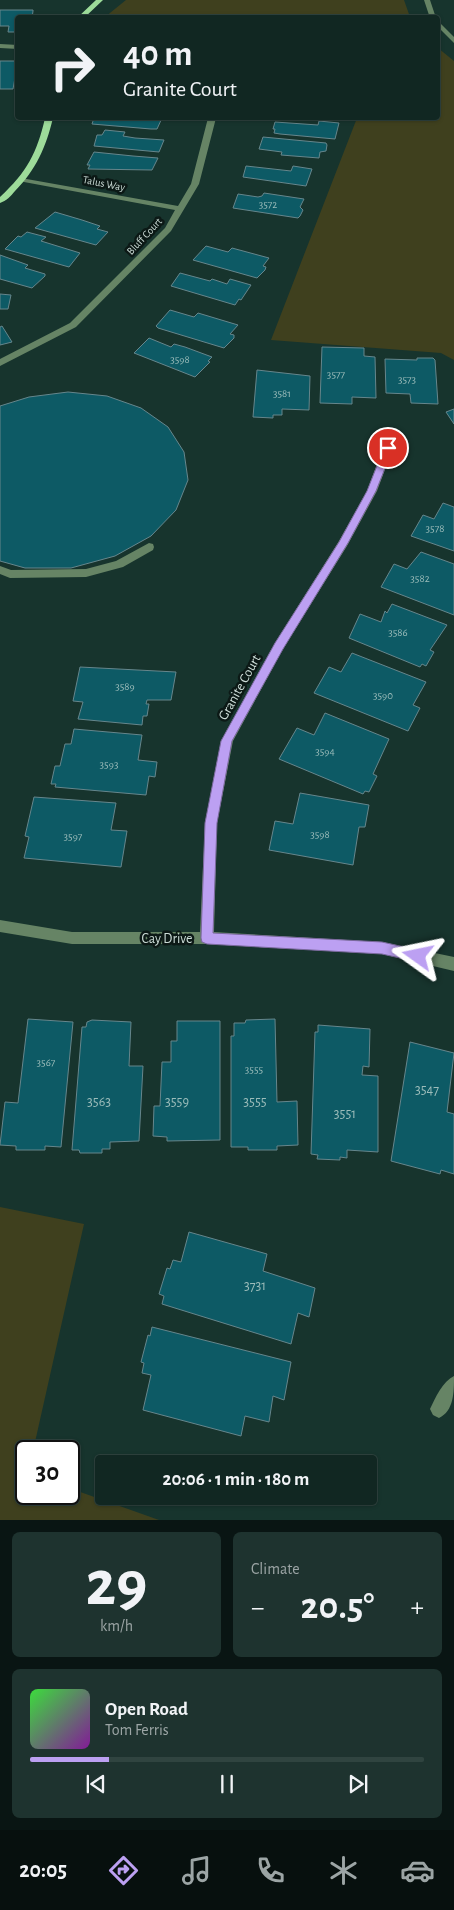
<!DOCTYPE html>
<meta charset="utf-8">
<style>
:root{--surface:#112722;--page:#1e332f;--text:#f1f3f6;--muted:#9ca5a5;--line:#304440;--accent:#bca0f2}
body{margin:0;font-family:"Alegreya Sans",sans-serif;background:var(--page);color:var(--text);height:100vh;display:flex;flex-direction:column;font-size:19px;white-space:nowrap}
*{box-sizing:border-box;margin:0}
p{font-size:16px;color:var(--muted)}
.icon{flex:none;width:28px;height:28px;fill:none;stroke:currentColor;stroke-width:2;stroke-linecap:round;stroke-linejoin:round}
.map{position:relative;height:1520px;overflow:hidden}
.sheet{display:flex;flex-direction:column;gap:12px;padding:12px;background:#091513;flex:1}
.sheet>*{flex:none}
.banner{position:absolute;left:15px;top:15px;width:425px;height:105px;border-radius:5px;box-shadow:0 1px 4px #0004,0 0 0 1px var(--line);background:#112722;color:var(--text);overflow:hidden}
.speed{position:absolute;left:15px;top:1440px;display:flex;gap:10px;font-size:25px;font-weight:700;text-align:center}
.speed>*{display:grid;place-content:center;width:65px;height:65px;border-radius:50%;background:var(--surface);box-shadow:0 1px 4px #0004,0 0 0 1px var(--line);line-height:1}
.speed .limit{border:2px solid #111;border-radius:8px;background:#fff;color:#111}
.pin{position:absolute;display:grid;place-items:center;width:42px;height:42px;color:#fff;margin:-21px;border:2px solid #fff;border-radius:50%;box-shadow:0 1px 5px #0007}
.me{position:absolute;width:55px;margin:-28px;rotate:282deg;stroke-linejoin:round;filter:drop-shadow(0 0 4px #0008)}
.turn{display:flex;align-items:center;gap:18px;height:105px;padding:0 25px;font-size:22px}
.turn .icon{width:65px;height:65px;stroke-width:2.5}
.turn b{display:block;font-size:35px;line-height:42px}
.big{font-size:38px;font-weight:600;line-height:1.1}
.sheet .tile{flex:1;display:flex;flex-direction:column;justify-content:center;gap:8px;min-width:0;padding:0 18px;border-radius:8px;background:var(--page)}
.sheet .dial{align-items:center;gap:0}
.dial b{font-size:65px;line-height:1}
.song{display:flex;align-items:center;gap:15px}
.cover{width:60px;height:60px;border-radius:8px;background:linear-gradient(135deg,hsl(120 70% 55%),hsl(290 70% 35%))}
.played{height:5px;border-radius:2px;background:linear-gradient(90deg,var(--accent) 20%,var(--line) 20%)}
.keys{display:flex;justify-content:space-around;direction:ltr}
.heat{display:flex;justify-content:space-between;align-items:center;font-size:28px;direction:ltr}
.sheet .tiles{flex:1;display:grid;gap:12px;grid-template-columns:1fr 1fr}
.tile:last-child{grid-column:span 2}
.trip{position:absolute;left:95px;top:1455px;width:282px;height:50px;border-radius:5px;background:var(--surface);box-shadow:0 1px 4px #0004,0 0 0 1px var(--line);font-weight:600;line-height:50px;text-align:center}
.menu{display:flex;height:80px;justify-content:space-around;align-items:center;background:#07100e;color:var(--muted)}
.menu .icon{width:35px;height:35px}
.menu .active{color:var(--accent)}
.menu b{font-size:22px;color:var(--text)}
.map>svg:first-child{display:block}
</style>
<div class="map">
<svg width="454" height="1520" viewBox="0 0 454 1520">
<rect width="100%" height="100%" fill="#17342d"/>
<path fill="#3f401e" d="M126,0H404L410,17H105Z
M438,48L454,61V360L441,353L271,340L357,118H438Z
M0,1207L84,1224L33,1451H26V1494H69V1488L159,1520H0Z"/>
<path fill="#0d5a65" stroke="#66868c" d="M0,10H33V11L32,18H18L17,32H8L9,26H0Z
M0,61H18L13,89H0Z
M94,118H162L157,129H151L92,124Z
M319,121L339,123L335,139L280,134L274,133L275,129H273L275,122L318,125Z
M105,130L125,132L123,136L135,138L164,140L159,152L94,146L97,135H102Z
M263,137L326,143L327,145L326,151L320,152L319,158L281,155L282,152L259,149Z
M94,152L133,156L158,158L152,170L88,169L90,165H87Z
M246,166L291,171L293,166L312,169L306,186L243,177Z
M264,193L304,199L300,207L303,210L300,216L298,218L233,208L238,194L258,197L262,196Z
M55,212L82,220L100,226L97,229L108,232L96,245L35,228Z
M27,232L46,237L41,241L80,253L69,267L5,249L18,236L21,237Z
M206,246L228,252L232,248L269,258L263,266L266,267L265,270L257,278L193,260Z
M0,255L28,265L25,268L45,274V276L32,288L0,279Z
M180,273L210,281L212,279L227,284L230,279L251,285L241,300L239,299L235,305L171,286Z
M0,294L11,295L8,309H0Z
M170,310L194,317L198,313L238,325L230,334L234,335V338L224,348L158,328L156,326Z
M2,326L12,342L0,345V327Z
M149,338L171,347L174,344L185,347L212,357L208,361L210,362L195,377L134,353Z
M322,347L364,348V356L375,357L376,398L352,397V404L320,403Z
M417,358H433L435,360L438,404L411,403L410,394L386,393L385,359L417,360Z
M257,370L310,376L309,410L282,409V415H273V418L253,417Z
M68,392L107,396L141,408L168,427L184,452L188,480L176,510L151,536L115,556L71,568H25L0,561V406L29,397Z
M454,409V424L446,412Z
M443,503L454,507V551L411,536L423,515L434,519Z
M421,552L454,564V615L381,587L394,564L407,569Z
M392,604L447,625L430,650L434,652L426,666L422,664L420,667L349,638L360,614L381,622L385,611L387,613Z
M352,653L426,682L413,705L420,708L408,731L314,693L329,667L341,672Z
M80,667L176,672L171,700H147L146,704H149L147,716H143L142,725L78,719L83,702L73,701Z
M325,713L389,739L373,774L377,776L369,792L365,791L363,794L279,759L297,728L314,735Z
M74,729L142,735L138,760L157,762L155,777L149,776L146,795L55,787L56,784H51L55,766H60L65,744H71Z
M300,793L369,805L365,827H359L353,865L269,850L275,821L293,824Z
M34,797L116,803L111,830L127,831L121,867L24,858L29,837L25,836Z
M28,1019L73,1022L61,1147L45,1146V1150H16V1146L0,1145L5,1102L18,1103Z
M275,1019L277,1102L297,1101L298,1145L277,1146V1150H248V1147H231V1036H234V1023H245L246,1020Z
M92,1020L131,1022L129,1066H143L139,1141L110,1142V1149H102V1153H80L79,1150H72L82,1027H86L87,1022Z
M177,1021H220V1140L167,1141V1137L153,1136L154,1106H160L162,1062H171V1041H177Z
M318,1025L370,1029L369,1067L363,1066L362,1075L378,1076V1152L347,1150V1158L340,1157V1160L317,1159L318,1155L311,1154L315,1032H318Z
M410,1042L454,1053L447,1112L454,1114V1174L441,1170L440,1174L391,1161Z
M189,1232L267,1254L263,1271L315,1288L309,1317L298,1313L291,1344L162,1304L164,1296L159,1294L167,1268L170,1269L173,1260L181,1262Z
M152,1327L291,1362L284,1400L273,1396L269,1422L245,1416L241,1436L143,1410L151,1375L142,1373L144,1363L141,1362L148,1335L150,1336Z"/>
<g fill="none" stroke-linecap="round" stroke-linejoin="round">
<path fill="#668465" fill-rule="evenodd" d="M424,0H430L436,18H430Z
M438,21L454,37V43L438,27Z
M0,44L18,45V49L0,48Z
M208,118H216L199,184L171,231L76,327L0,366V359L70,323L165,228L175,210L24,182L20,180L21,178L178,206L191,184Z
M388,445L393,448L377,491L347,546L283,649L233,741L217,823L214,932L382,942L454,957V971L382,954L207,944H72L0,932V920L72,932H200L205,823L221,741L275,643L339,541L367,491L383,448Z
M149,543L153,544L154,547L153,550L123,567L86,577L10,578L0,574V566L11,570L86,569L116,561Z
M454,1376C454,1392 454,1411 439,1418L433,1415L430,1409C435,1398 443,1381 454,1376Z"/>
<path fill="#9ddc9a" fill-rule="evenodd" d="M96,0H103L84,18H77Z
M45,118H53C46,147 36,170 15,191C11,196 6,201 0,203V197C27,172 37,153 45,118Z"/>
</g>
<path fill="#bca0f2" stroke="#7a689d" d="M388,444L393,448L376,491L348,543L283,649L232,741L217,823L213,933L382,942L418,950L422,952L424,956L422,960L418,962L382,954L207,944L202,942L201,938L205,823L221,741L275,643L339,542L367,491L384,448Z"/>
<g text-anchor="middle" stroke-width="5" stroke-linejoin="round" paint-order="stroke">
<g font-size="11" fill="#ccdcd7" stroke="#0c1916">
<text transform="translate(104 183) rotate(11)" y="4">Talus Way</text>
<text transform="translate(144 236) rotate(-47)" y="4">Bluff Court</text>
</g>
<g font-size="11" fill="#9cbcba">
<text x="268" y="208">3572</text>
<text x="180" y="363">3598</text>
<text x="336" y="378">3577</text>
<text x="407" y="383">3573</text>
<text x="282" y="397">3581</text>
<text x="435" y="532">3578</text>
<text x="420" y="582">3582</text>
<text x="398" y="636">3586</text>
<text x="125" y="690">3589</text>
<text x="383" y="699">3590</text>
<text x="325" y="755">3594</text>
<text x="109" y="768">3593</text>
<text x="320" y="838">3598</text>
<text x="73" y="840">3597</text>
<text x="46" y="1066">3567</text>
<text x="254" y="1073">3555</text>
</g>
<g font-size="14" fill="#ccdcd7" stroke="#0c1916">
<text transform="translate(239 687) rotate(-61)" y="5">Granite Court</text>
<text x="167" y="943">Cay Drive</text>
</g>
<g font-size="14" fill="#9cbcba">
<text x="427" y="1094">3547</text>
<text x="99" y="1106">3563</text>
<text x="177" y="1106">3559</text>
<text x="255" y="1106">3555</text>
<text x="345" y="1118">3551</text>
<text x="255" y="1290">3731</text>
</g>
</g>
</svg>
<div class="speed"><div class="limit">30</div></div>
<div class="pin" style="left:388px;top:448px;background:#d93025"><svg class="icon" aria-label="arrive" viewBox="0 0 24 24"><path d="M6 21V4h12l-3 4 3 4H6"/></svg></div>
<svg class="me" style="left:418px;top:956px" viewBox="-20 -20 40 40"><path d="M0-17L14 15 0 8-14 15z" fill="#bca0f2" stroke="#fff" stroke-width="4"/></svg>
<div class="trip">20:06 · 1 min · 180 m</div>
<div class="banner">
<div class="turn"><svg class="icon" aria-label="right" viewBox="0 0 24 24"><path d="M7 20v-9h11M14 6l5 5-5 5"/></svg><div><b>40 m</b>Granite Court</div></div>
</div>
</div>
<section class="sheet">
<div class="tiles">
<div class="tile dial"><b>29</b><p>km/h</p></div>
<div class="tile"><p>Climate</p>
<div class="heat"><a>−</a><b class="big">20.5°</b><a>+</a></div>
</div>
<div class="tile">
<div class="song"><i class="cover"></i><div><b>Open Road</b><p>Tom Ferris</p></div></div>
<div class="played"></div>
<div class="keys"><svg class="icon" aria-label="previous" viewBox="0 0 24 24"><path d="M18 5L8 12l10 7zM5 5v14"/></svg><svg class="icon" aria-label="pause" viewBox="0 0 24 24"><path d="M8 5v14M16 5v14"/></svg><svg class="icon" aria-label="next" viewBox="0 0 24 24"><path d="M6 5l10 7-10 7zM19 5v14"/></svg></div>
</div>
</div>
</section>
<nav class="menu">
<b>20:05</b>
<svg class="icon active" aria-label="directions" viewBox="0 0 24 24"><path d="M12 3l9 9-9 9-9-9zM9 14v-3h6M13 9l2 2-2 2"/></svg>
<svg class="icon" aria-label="music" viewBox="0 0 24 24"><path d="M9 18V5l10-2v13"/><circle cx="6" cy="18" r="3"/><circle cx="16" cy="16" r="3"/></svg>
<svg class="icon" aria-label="phone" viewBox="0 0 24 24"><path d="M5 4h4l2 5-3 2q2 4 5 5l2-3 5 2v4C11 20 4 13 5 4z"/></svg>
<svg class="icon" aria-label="climate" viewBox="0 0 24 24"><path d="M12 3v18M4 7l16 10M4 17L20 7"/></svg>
<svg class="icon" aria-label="car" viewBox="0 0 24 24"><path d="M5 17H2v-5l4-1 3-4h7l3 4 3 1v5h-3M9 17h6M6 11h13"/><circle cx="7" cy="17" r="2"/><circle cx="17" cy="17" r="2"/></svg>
</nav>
